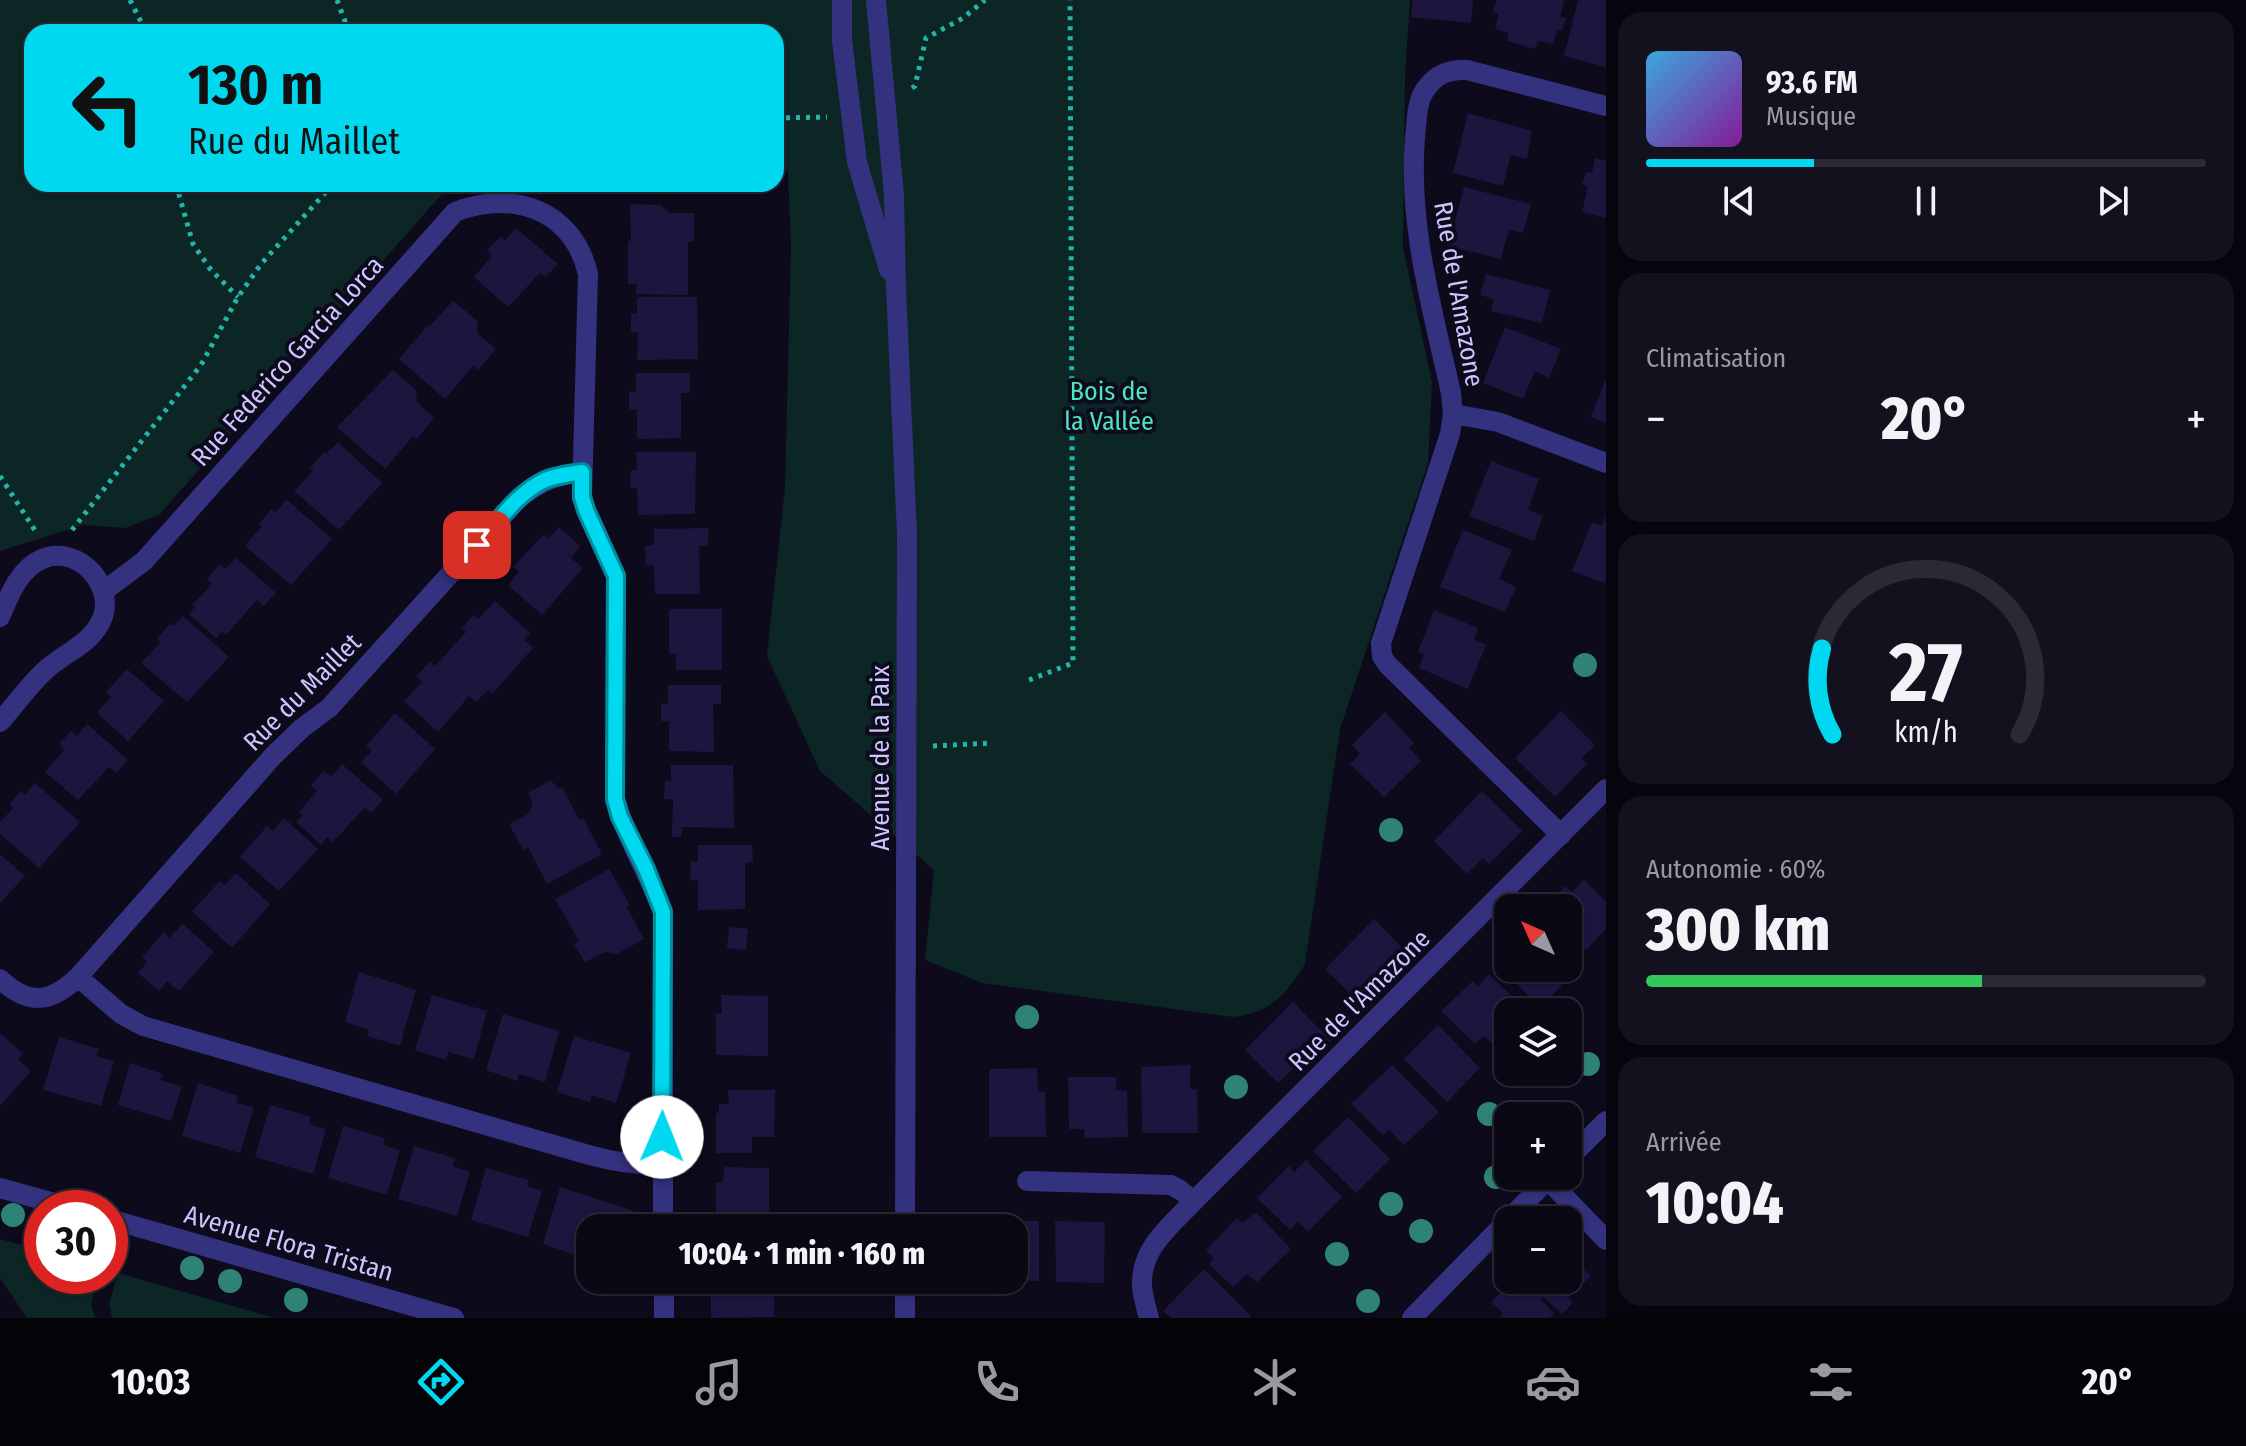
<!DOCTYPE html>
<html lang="fr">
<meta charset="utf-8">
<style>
:root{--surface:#0a0815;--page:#13111e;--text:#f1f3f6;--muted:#999aa0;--line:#2a2934;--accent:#00d8f0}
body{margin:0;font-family:"Fira Sans Condensed",sans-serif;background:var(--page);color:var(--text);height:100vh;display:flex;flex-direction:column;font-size:30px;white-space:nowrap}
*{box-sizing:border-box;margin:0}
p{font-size:26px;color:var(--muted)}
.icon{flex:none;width:44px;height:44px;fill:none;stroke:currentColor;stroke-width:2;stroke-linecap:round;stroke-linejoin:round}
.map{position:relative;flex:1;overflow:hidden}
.sheet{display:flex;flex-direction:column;gap:12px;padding:12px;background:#06040c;width:640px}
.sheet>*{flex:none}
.banner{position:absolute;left:24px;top:24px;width:760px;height:168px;border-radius:24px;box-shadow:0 2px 6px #0004,0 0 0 2px var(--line);background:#00d8f0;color:#111;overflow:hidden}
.needle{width:52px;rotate:315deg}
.buttons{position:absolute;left:1494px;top:894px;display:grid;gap:16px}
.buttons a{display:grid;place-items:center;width:88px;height:88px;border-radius:16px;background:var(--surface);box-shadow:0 2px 6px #0004,0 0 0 2px var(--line);font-size:40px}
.speed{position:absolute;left:24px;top:1190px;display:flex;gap:16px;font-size:40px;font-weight:700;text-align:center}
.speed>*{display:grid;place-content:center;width:104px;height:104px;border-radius:50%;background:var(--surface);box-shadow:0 2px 6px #0004,0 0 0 2px var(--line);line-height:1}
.speed .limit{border:12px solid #d22;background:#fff;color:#111}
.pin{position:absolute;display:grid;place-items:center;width:68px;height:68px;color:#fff;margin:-34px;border-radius:16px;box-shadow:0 4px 12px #0006}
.me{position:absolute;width:88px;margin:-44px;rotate:1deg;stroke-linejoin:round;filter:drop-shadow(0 0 6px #0008)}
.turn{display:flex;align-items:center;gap:28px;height:168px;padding:0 32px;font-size:36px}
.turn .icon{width:104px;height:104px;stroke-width:2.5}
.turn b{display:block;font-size:56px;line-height:68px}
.big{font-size:60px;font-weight:800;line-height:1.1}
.sheet .widget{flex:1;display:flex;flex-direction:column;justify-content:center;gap:12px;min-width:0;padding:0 28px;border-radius:24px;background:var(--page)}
.sheet .dial{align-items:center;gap:0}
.dial svg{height:208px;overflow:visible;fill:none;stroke:var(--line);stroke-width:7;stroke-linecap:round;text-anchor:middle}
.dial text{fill:var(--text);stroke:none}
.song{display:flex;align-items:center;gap:24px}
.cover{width:96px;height:96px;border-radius:12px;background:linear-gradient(135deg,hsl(200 70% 55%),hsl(290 70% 35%))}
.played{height:8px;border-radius:4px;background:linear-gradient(90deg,var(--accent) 30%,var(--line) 30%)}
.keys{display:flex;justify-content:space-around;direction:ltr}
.heat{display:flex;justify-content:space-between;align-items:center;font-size:44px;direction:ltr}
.charge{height:12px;border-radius:6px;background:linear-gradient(90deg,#34c759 60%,var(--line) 0)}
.trip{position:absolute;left:576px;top:1214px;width:452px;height:80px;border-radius:24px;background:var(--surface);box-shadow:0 2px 6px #0004,0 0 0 2px var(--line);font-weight:800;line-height:80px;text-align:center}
.tabs{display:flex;height:128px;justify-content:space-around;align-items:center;background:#040308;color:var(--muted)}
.tabs .icon{width:56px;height:56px}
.tabs .on{color:var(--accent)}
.tabs b{font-size:36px;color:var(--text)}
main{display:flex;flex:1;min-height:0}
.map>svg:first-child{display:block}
</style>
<main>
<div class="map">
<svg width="1606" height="1318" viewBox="0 0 1606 1318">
<rect width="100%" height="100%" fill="#0d0a1c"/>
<path fill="#0c2625" d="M0,0H1410L1405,76L1403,247L1432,382L1428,463L1340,729L1305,964C1284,996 1272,1012 1233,1017L982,983L925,960L934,870L820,771L767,656L785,487L791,247L788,170H776V32H32V184H459L440,196L160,514L126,528L83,525L0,551Z
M0,1239L42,1251V1276H98L91,1304L95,1318H27L0,1278Z
M118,1273L125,1275L274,1318H112L109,1304Z"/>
<path fill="#1d153e" d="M1413,0H1473L1471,23L1411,17Z
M1497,0H1564L1560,17L1566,18L1562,31L1557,29L1553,44L1538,41L1535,49L1507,41L1509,33L1495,29L1499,14L1493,12Z
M1578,0H1606V67L1564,56Z
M1468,113L1532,131L1527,159L1511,155L1503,186L1453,173Z
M1595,158L1606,161V218L1582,212L1588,186L1582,184L1586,172L1592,173Z
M1464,187L1531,204L1523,233L1509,229L1501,259L1448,246Z
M630,204L660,205L670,213H694V241L688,242V295L636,294L637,284H628V241H631Z
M516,228L558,264L546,277L540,273L508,307L474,277L492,256L487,250L501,237L505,241Z
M1486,274L1550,290L1542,323L1491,311L1494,299L1480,295Z
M637,297H697L698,359L637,360L638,333L631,332V313L637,314Z
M453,301L477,320L478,334L496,349L478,370L473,366L445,399L399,359L427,326H430Z
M1505,327L1561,349L1549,378L1535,371L1523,399L1483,383Z
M393,370L416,390L417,402L434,418L417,439L413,436L385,469L337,427Z
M636,373H690V393H681V438L637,439V410L629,409V391L636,392Z
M1606,378V423L1591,417Z
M338,442L382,483L339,530L294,491L313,471L310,468L324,452L326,454Z
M636,452H696L695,514L638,515L637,488L630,487L631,470H637Z
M1491,461L1539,479L1528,510L1543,516L1534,541L1469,516Z
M287,500L332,539L291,585L245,546L262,526L259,524L271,509L275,512Z
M1606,515V580L1604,583L1572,571L1592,522L1602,526Z
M559,527L580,546L571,558L583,568L542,615L508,585L519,572L513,567L544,534L549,538Z
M709,528L708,546H699L700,594H655L654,566L646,565L645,546L654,545V529Z
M1463,530L1512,550L1499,579L1516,587L1505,612L1440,587Z
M236,558L276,593L264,606L257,600L226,635L222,632L216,638L189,614L195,607L192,605L212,584L207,579L220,564L225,569Z
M495,601L530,633L524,640L533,648L492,694L488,690L476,702L469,696L438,732L404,701L422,682L416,676L430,662L435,666L466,632L462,628L473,615L478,619Z
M669,609H722V670H676V654L669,653Z
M1434,610L1478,628L1474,639L1486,645L1468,689L1419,668L1424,654L1418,652Z
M183,616L229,657L187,702L141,663L161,642L157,638L170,624L173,626Z
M127,669L164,701L128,741L97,713L111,697L106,692Z
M668,685H721V704H713L714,752L669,751V721H661V703L668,704Z
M1561,711L1595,745L1582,758L1587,764L1555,797L1515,758Z
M1385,712L1414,743L1409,747L1421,761L1384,797L1350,764L1360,754L1352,745Z
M395,713L435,749L396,794L361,762L372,751L366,746Z
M87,724L128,760L116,773L109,767L78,800L45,772L64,750L59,744L71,731L77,736Z
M342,764L383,800L371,813L365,807L333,842L327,837L321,845L296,822L303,815L299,812L317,791L311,785L324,771L331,776Z
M671,765H733L734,828L682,827L681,837H672L673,799H664L665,780L671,782Z
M551,780L558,789L562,787L579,820L583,818L602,854L547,884L528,847L523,850L509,824L528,814L533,803L528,793Z
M35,783L80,822L39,868L0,834V822L13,808L9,805L21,791L25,795Z
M1482,791L1522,831L1489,864L1483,858L1467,874L1434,841Z
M284,818L318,849L279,891L240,857L267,826L273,831Z
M698,845H752L753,862L745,863V909L698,910V881L690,880L691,861L698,862Z
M0,854L25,876L0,903Z
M609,869L630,905L626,906L644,939L617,954L605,952L585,962L574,944L579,941L555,899Z
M236,873L270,904L232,948L192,911L220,881L225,885Z
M1584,880L1606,902V929L1586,950L1579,941L1570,948L1568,946V908H1544L1565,886L1572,892Z
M1374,919L1408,954L1393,970L1397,974L1364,1007L1325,969Z
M183,924L214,952L179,991L167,981L159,991L138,973L147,962L142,957L164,932L169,938Z
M729,927L748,929L746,950L727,948Z
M1508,953V968H1569L1574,973L1540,1007L1497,964Z
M359,972L416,990L400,1046L367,1036L369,1030L345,1022Z
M1489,974L1527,1011L1508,1012V1030L1494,1045L1484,1036L1475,1044L1441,1011L1473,981L1478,987Z
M432,995L487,1011L474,1059L448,1052L446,1060L415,1050Z
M721,995L768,996V1056L716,1055V1013L722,1014Z
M1293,1002L1331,1041L1299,1073L1294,1068L1278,1083L1245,1050Z
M503,1014L559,1031L545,1082L519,1074L517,1081L486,1070Z
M1438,1025L1480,1068L1447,1102L1404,1059Z
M0,1033L23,1054L18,1059L31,1071L0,1106Z
M574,1036L631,1053L616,1103L592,1095L590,1102L557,1092Z
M59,1037L99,1049L96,1056L114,1061L101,1106L43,1090Z
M130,1063L163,1074L160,1080L182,1086L171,1121L118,1105Z
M1190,1065V1089H1197L1198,1133H1142L1141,1067Z
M1392,1065L1439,1112L1404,1145L1389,1130L1383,1135L1351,1104Z
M1037,1068L1038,1091L1045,1092L1046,1137H989V1069Z
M1068,1077H1117L1115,1090L1127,1091L1128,1137L1085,1138L1084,1129H1069Z
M198,1083L238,1096L236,1103L254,1107L240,1153L182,1136Z
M728,1090H775L774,1137H752V1153H716V1113H719V1104H729Z
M270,1105L311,1117L309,1124L326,1129L313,1174L255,1157Z
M1348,1117L1390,1159L1356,1193L1313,1151Z
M343,1126L385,1138L383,1145L400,1150L387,1195L328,1178Z
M414,1146L455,1158L453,1166L470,1172L457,1216L398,1199Z
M1306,1160L1342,1197L1308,1232L1298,1222L1290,1230L1257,1198L1289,1166L1294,1172Z
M724,1167L769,1168V1228L716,1227V1183H723Z
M486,1168L529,1180L527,1186L542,1191L528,1237L471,1220Z
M560,1187L634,1211L630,1228H590V1264L583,1261L584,1258L543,1244Z
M1256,1212L1291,1249L1257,1282L1247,1274L1233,1287L1209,1264L1214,1258L1206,1250L1237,1218L1242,1223Z
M990,1220L1039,1221V1281H1014V1228H990Z
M1055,1221L1105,1222L1104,1283L1056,1282Z
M1568,1254L1591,1276L1568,1298L1573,1303L1562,1314L1544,1297L1541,1300L1554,1313L1550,1318H1498L1503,1313L1491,1302L1505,1288L1509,1291L1520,1280L1527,1287L1535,1280H1568Z
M1204,1269L1251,1316L1250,1318H1171L1163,1311Z
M709,1280H769V1287L774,1288V1317L711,1318V1288H708Z"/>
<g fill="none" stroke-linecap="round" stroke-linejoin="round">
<path stroke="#24b4ab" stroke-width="5" stroke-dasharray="4 6" stroke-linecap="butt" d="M130,0L146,32
M337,0L349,32
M912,88L915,86L926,38L963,18L985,0
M776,118L827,117
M176,184L193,244L211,270L238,297
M0,476L36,532
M72,530L201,365L238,297L261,264L325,193L337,184
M1029,680L1073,663L1070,0
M933,746L992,743"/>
<path stroke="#34317f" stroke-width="20" d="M842,0V40L857,162L889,270
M876,0L894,196L896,289L907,535L905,1228
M1453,414L1498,422L1606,463
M104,591L144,561L455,212C513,189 573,210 588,274L582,497L586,510L616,576L615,799C626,838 649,874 663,912V1228
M0,617C9,596 19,569 42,559C79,543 119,589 100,623C89,644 67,652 49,667C31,682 16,704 0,722
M1561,835L1387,664L1382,656L1381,643L1450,434L1453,414L1451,393C1432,308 1408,225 1415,138C1417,122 1416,103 1425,90C1436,74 1449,69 1467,70L1606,106
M78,977L121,1014L143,1026L589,1155C614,1162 637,1165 662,1165
M0,979C29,1006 51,1003 78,977L273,756L302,728L329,708L519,498C540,482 556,475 582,472
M1568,1159L1606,1121
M1548,1180L1606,1240
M1027,1181L1171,1185L1180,1190L1194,1201L1606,789
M0,1188L72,1208
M110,1219L454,1318
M1508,1220L1551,1176
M664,1280V1318
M905,1318V1280
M1149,1318C1146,1308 1143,1297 1142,1286C1140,1249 1170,1226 1194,1201
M1412,1318L1508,1220"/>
</g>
<g fill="#2f8376">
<circle cx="1585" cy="665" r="12"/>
<circle cx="1391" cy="830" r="12"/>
<circle cx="1027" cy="1017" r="12"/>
<circle cx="1588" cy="1064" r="12"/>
<circle cx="1236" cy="1087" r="12"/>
<circle cx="1489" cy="1114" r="12"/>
<circle cx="1496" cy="1177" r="12"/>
<circle cx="1391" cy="1204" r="12"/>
<circle cx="13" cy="1215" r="12"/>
<circle cx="1421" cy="1231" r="12"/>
<circle cx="1337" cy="1254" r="12"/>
<circle cx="192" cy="1268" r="12"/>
<circle cx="230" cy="1281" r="12"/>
<circle cx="296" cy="1300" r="12"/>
<circle cx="1368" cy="1301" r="12"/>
</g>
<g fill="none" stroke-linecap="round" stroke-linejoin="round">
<g stroke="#008c9c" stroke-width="20">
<path id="route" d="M477,545C497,523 517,493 545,480C557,475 570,474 582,472V497L586,510L616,576L615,799L620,817L646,869L663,912L662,1137"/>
</g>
<use href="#route" stroke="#00d8f0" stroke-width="14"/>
</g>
<g text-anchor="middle" stroke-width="8" stroke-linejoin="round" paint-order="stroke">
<g font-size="26" fill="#ccc5ff" stroke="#0d0a1c">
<text transform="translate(1459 294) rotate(80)" y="9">Rue de l'Amazone</text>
<text transform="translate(287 361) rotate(-48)" y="9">Rue Federico Garcia Lorca</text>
<text transform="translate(302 692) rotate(-45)" y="9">Rue du Maillet</text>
<text transform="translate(880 758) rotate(-90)" y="9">Avenue de la Paix</text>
<text transform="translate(1359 1000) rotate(-45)" y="9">Rue de l'Amazone</text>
<text transform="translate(289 1243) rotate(16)" y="9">Avenue Flora Tristan</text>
</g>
<g font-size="26" fill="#4ae6bf" stroke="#0d0a1c">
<text x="1109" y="400">Bois de<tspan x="1109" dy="30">la Vallée</tspan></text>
</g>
</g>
</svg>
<div class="buttons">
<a><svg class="needle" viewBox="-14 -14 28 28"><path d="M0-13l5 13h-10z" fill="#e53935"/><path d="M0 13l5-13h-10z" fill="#999aa0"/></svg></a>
<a><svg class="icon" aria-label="layers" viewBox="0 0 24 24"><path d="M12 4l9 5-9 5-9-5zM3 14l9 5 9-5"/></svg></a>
<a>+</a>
<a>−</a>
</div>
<div class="speed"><div class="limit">30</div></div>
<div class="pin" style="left:477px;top:545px;background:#d93025"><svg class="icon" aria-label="arrive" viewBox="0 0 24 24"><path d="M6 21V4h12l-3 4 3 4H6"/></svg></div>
<svg class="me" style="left:662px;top:1137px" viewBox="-20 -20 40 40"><circle r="19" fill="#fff"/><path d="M0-13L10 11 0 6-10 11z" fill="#00d8f0"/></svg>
<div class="trip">10:04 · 1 min · 160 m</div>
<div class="banner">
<div class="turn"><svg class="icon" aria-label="left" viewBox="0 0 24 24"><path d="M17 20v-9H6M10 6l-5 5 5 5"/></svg><div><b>130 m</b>Rue du Maillet</div></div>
</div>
</div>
<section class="sheet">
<div class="widget">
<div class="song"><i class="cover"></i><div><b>93.6 FM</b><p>Musique</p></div></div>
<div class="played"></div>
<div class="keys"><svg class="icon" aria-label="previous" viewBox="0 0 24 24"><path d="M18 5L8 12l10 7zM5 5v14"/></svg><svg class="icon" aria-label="pause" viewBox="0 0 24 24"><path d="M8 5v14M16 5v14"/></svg><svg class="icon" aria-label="next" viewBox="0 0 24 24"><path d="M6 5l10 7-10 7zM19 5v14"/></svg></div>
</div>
<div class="widget"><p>Climatisation</p>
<div class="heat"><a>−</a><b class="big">20°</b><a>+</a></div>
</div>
<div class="widget dial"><svg viewBox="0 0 100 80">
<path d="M14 69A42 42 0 1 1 86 69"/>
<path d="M14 69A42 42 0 0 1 10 36" stroke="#00d8f0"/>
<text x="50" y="56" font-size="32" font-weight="700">27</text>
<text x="50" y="72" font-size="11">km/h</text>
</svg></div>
<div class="widget"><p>Autonomie · 60%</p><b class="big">300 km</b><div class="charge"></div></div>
<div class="widget"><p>Arrivée</p><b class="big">10:04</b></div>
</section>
</main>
<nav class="tabs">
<b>10:03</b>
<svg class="icon on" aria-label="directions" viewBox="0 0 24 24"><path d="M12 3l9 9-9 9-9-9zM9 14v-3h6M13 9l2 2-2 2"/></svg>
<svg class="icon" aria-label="music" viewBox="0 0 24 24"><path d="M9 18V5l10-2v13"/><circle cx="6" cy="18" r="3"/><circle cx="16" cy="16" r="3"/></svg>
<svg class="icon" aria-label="phone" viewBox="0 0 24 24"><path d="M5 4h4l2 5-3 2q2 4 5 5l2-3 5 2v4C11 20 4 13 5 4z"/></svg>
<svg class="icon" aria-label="climate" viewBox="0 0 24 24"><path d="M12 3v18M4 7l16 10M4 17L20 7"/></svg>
<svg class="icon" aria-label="car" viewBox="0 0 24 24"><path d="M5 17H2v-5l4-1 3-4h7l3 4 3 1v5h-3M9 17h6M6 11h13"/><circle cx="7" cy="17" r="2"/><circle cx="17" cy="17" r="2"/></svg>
<svg class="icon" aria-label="filters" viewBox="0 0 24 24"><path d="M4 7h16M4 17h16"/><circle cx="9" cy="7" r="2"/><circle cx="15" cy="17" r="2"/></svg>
<b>20°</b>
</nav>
